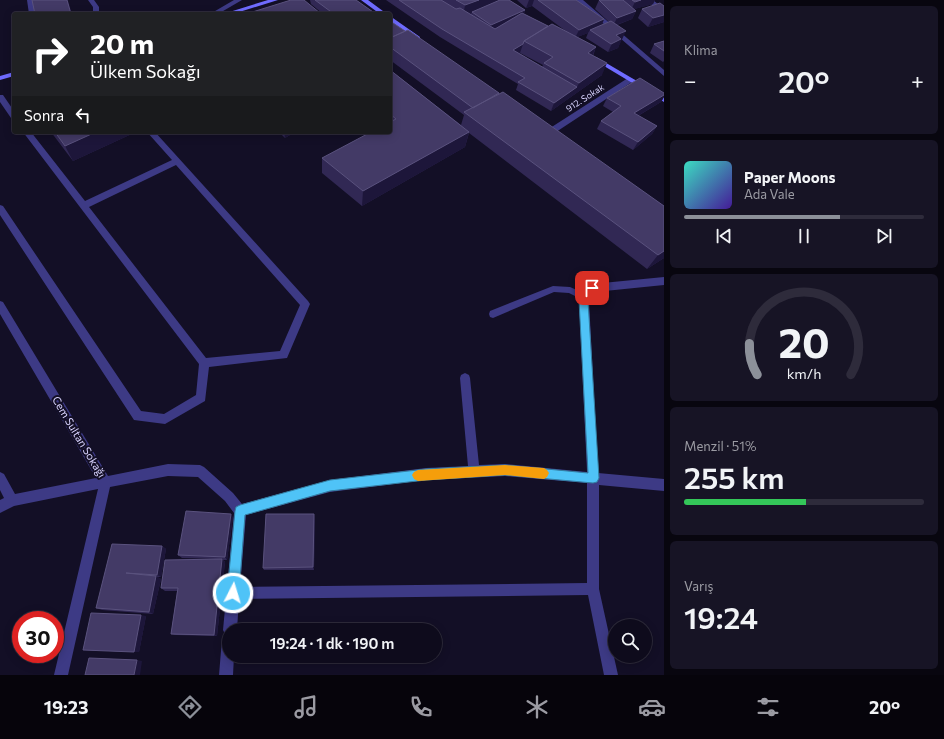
<!DOCTYPE html>
<html lang="tr">
<meta charset="utf-8">
<style>
:root{--surface:#0e0b1c;--page:#171425;--text:#f1f3f6;--muted:#9b9ba3;--line:#2e2b3b;--accent:#8c9099}
body{margin:0;font-family:Commissioner,sans-serif;background:var(--page);color:var(--text);height:100vh;display:flex;flex-direction:column;font-size:15px;white-space:nowrap}
*{box-sizing:border-box;margin:0}
p{font-size:13px;color:var(--muted)}
.icon{flex:none;width:22px;height:22px;fill:none;stroke:currentColor;stroke-width:2;stroke-linecap:round;stroke-linejoin:round}
.map{position:relative;flex:1;overflow:hidden}
.details{display:flex;flex-direction:column;gap:6px;padding:6px;background:#08060f;width:280px}
.details>*{flex:none}
.guide{position:absolute;left:12px;top:12px;width:380px;height:122px;border-radius:4px;box-shadow:0 2px 10px #0003,0 0 0 1px var(--line);background:#202124;color:#fff;overflow:hidden}
.buttons{position:absolute;left:608px;top:619px;display:grid;gap:8px}
.buttons a{display:grid;place-items:center;width:44px;height:44px;border-radius:50%;background:var(--surface);box-shadow:0 2px 10px #0003,0 0 0 1px var(--line);font-size:20px}
.speed{position:absolute;left:12px;top:611px;display:flex;gap:8px;font-size:20px;font-weight:700;text-align:center}
.speed>*{display:grid;place-content:center;width:52px;height:52px;border-radius:50%;background:var(--surface);box-shadow:0 2px 10px #0003,0 0 0 1px var(--line);line-height:1}
.speed .limit{border:6px solid #d22;background:#fff;color:#111}
.pin{position:absolute;display:grid;place-items:center;width:34px;height:34px;color:#fff;margin:-17px;border-radius:8px;box-shadow:0 2px 6px #0006}
.me{position:absolute;width:44px;margin:-22px;rotate:5deg;stroke-linejoin:round;filter:drop-shadow(0 0 3px #0008)}
.turn{display:flex;align-items:center;gap:14px;height:84px;padding:0 12px;font-size:18px}
.turn .icon{width:52px;height:52px;stroke-width:2.5}
.turn b{display:block;font-size:28px;line-height:34px}
.then{display:flex;align-items:center;height:38px;padding:0 12px;background:#0003;gap:8px;font-size:15px}
.big{font-size:30px;font-weight:600;line-height:1.1}
.details .widget{flex:1;display:flex;flex-direction:column;justify-content:center;gap:6px;min-width:0;padding:0 14px;border-radius:6px;background:var(--page)}
.details .dial{align-items:center;gap:0}
.dial svg{height:104px;overflow:visible;fill:none;stroke:var(--line);stroke-width:7;stroke-linecap:round;text-anchor:middle}
.dial text{fill:var(--text);stroke:none}
.song{display:flex;align-items:center;gap:12px}
.cover{width:48px;height:48px;border-radius:6px;background:linear-gradient(135deg,hsl(170 70% 55%),hsl(260 70% 35%))}
.played{height:4px;border-radius:2px;background:linear-gradient(90deg,var(--accent) 65%,var(--line) 65%)}
.keys{display:flex;justify-content:space-around;direction:ltr}
.heat{display:flex;justify-content:space-between;align-items:center;font-size:22px;direction:ltr}
.charge{height:6px;border-radius:3px;background:linear-gradient(90deg,#34c759 51%,var(--line) 0)}
.trip{position:absolute;left:222px;top:623px;width:220px;height:40px;border-radius:20px;background:var(--surface);box-shadow:0 2px 10px #0003,0 0 0 1px var(--line);font-weight:600;line-height:40px;text-align:center}
.menu{display:flex;height:64px;justify-content:space-around;align-items:center;background:#06040b;color:var(--muted)}
.menu .icon{width:28px;height:28px}
.menu .selected{color:var(--accent)}
.menu b{font-size:18px;color:var(--text)}
main{display:flex;flex:1;min-height:0}
.map>svg:first-child{display:block}
</style>
<main>
<div class="map">
<svg width="664" height="675" viewBox="0 0 664 675">
<rect width="100%" height="100%" fill="#130f26"/>
<g fill="none" stroke-linecap="round" stroke-linejoin="round">
<path fill="#3d3a85" fill-rule="evenodd" d="M88,0H94L99,7V14H93V7Z
M553,286L570,287L588,295L589,297L588,299L585,301L569,293L554,292L493,318L490,317L489,314L490,311Z"/>
<path fill="#3d3a85" fill-rule="evenodd" d="M27,0H33L35,14H29Z
M234,0H242L218,14H210Z
M576,0H583L664,70V76Z
M646,0H653L664,9V14Z
M628,78H631L635,80L553,134H547V130Z
M0,95H3L14,111V118H11L0,102Z
M23,132H31L85,201L172,160L147,132H155L308,301L310,304L287,358L209,367L205,401L165,424L134,420L0,215V205L3,206L141,411L164,414L196,395L199,364ZM176,165L300,305L280,351L206,358L89,207Z
M664,277V285L595,292L589,301L598,473L664,479V491L599,485V589L618,675H604L588,595L239,599L237,630H229V656H234L233,675H219L222,639L225,634L223,630L234,513L225,501L198,477L168,476L110,487L68,675H54L98,489L14,506L0,513V500L4,498L0,490V472L4,474L15,494L96,478L0,314V301L3,302L108,476L168,464L200,465L204,467L233,493L242,504L330,480L426,468L468,466L460,378L461,375L465,373L469,375L470,378L479,465L505,464L587,472L579,300L589,285L592,284ZM505,476L587,483V583L240,587L246,515L330,492L426,480Z"/>
<path fill="#6f6bff" fill-rule="evenodd" d="M268,0H278L233,14H223Z
M361,0H368L387,14H380Z
M390,16L420,37V39H416L390,21Z
M596,57L664,97V102L594,60L592,59Z
M14,72V76L0,80V76Z"/>
</g>
<path fill="#312854" fill-rule="evenodd" d="M310,0H356L376,14H323L311,4Z
M386,0H509L525,10L524,14L548,26L567,32L532,6L526,8L517,0H576L604,19L602,25L609,22L595,9L599,0H655L653,4L634,9L636,11L632,19L617,25L622,39L621,40L618,48L608,52L586,38L588,33L577,37L596,47L593,56L602,75L551,111L516,90L518,84L440,37ZM519,53H520L543,65L542,67Z
M664,6V22L648,27L638,18L642,9Z
M390,24L405,31L499,93L664,206V258L647,269L469,133L465,147L362,206L322,173V158L390,132V70L461,125L464,115L390,60Z
M664,41V61L663,62L650,53L654,44Z
M664,93V97L661,102L638,116L657,126L652,134L633,150L597,129L601,121L613,112L603,106L607,98Z
M51,132H136L73,161Z
M279,132H295L285,138Z
M233,517L227,560H223L225,562L217,636L175,635L171,634L177,591H165L161,588L215,559L182,558L178,555Z
M315,518L314,570H264L263,568Z
M162,546L166,549L161,577H157L161,579L153,614L102,610L96,608Z
M146,616L139,652L83,650Z"/>
<path fill="#1d163a" d="M67,0H68L72,14H71Z
M479,0H503L472,12L471,14L463,17L465,5Z
M529,0H534L532,6L526,8Z
M641,0H655L653,4L631,10L635,2Z
M525,10L523,18L489,34L491,25Z
M636,11L632,19L613,26L617,18Z
M664,15V22L648,27L653,18Z
M604,19L601,27L590,30L588,33L575,38L579,30Z
M626,31L618,48L608,52L616,35Z
M523,44L520,53L511,59L513,50Z
M596,47L591,59L588,53Z
M607,63L602,75L551,111L554,103L577,87L579,83Z
M664,95V97L661,102L629,121L634,113Z
M657,126L652,134L633,150L638,142Z
M96,132H136L73,161L65,146Z
M284,132H295L285,138Z
M469,132L465,147L362,206L363,191Z
M664,251V258L647,269L658,255Z
M231,514L233,517L227,560L225,557Z
M314,514L315,518L314,570L313,567Z
M162,546L166,549L161,577L157,575Z
M222,559L225,562L217,636L214,635Z
M156,576L161,579L153,614L149,612Z
M141,615L146,616L139,652H134Z
M137,660L142,661L140,675H134Z"/>
<path fill="#433a66" stroke="#5a527e" d="M32,0H67L71,14H35Z
M291,0H304L320,13L316,14H246Z
M315,0H356L376,14H334Z
M399,0H441L456,9L460,8L495,29L522,13L548,26L524,41L523,44L513,50L577,87L554,103L518,82L525,78L442,29Z
M456,0H479L465,5Z
M500,0H509L525,10L491,25L472,12Z
M538,0H576L604,19L579,30Z
M599,0H623L636,11L617,18Z
M632,0H641L635,2Z
M660,3L664,6V15L653,18L642,9Z
M611,21L626,31L616,35L621,39L611,44L590,30Z
M393,23L405,31L390,38V24Z
M552,24L596,47L588,53L607,63L579,83L544,63L553,57L524,41Z
M408,30L499,93L473,108L390,47V38Z
M664,41V51L654,44Z
M390,70L469,132L363,191L322,158L371,132H390V122L396,119L390,114Z
M640,78L664,93V95L634,113L657,126L638,142L601,121L621,106L607,98Z
M503,92L664,206V251L658,255L464,112Z
M55,132H96L65,146Z
M186,511L231,514L225,557L178,555Z
M266,514H314L313,567L263,568Z
M112,544L162,546L157,575L126,573L156,576L149,612L96,608Z
M222,559L214,635L171,634L178,588H161L165,560Z
M91,613L141,615L134,652L83,650Z
M89,658L137,660L134,675H85Z"/>
<path fill="#4fc3f7" stroke="#337fa1" d="M592,285L597,288L588,301L599,478L597,482L593,483L505,475L426,480L330,491L245,515L239,593L237,597L233,599L229,597L227,593L235,511L236,507L240,505L330,480L426,469L505,465L588,473L579,300L589,286Z"/>
<path fill="#f59e0b" d="M505,465L544,468L547,470L549,473L547,477L544,479L505,475L418,481L414,479L412,475L414,472L418,470Z"/>
<g text-anchor="middle" stroke-width="4" stroke-linejoin="round" paint-order="stroke">
<g font-size="9" fill="#d9d4ff" stroke="#130f26">
<text transform="translate(585 98) rotate(-33)" y="3">912. Sokak</text>
</g>
<g font-size="11" fill="#d9d4ff" stroke="#130f26">
<text transform="translate(79 437) rotate(59)" y="4">Cem Sultan Sokağı</text>
</g>
</g>
</svg>
<div class="buttons">
<a><svg class="icon" aria-label="search" viewBox="0 0 24 24"><circle cx="10" cy="10" r="6"/><path d="M15 15l6 6"/></svg></a>
</div>
<div class="speed"><div class="limit">30</div></div>
<div class="pin" style="left:592px;top:288px;background:#d93025"><svg class="icon" aria-label="arrive" viewBox="0 0 24 24"><path d="M6 21V4h12l-3 4 3 4H6"/></svg></div>
<svg class="me" style="left:233px;top:593px" viewBox="-20 -20 40 40"><circle r="17" fill="#4fc3f7" stroke="#fff" stroke-width="3"/><path d="M0-11L8 9 0 5-8 9z" fill="#fff"/></svg>
<div class="trip">19:24 · 1 dk · 190 m</div>
<div class="guide">
<div class="turn"><svg class="icon" aria-label="right" viewBox="0 0 24 24"><path d="M7 20v-9h11M14 6l5 5-5 5"/></svg><div><b>20 m</b>Ülkem Sokağı</div></div>
<div class="then">Sonra<svg class="icon" aria-label="left" viewBox="0 0 24 24"><path d="M17 20v-9H6M10 6l-5 5 5 5"/></svg></div>
</div>
</div>
<section class="details">
<div class="widget"><p>Klima</p>
<div class="heat"><a>−</a><b class="big">20°</b><a>+</a></div>
</div>
<div class="widget">
<div class="song"><i class="cover"></i><div><b>Paper Moons</b><p>Ada Vale</p></div></div>
<div class="played"></div>
<div class="keys"><svg class="icon" aria-label="previous" viewBox="0 0 24 24"><path d="M18 5L8 12l10 7zM5 5v14"/></svg><svg class="icon" aria-label="pause" viewBox="0 0 24 24"><path d="M8 5v14M16 5v14"/></svg><svg class="icon" aria-label="next" viewBox="0 0 24 24"><path d="M6 5l10 7-10 7zM19 5v14"/></svg></div>
</div>
<div class="widget dial"><svg viewBox="0 0 100 80">
<path d="M14 69A42 42 0 1 1 86 69"/>
<path d="M14 69A42 42 0 0 1 8 45" stroke="#8c9099"/>
<text x="50" y="56" font-size="32" font-weight="700">20</text>
<text x="50" y="72" font-size="11">km/h</text>
</svg></div>
<div class="widget"><p>Menzil · 51%</p><b class="big">255 km</b><div class="charge"></div></div>
<div class="widget"><p>Varış</p><b class="big">19:24</b></div>
</section>
</main>
<nav class="menu">
<b>19:23</b>
<svg class="icon selected" aria-label="directions" viewBox="0 0 24 24"><path d="M12 3l9 9-9 9-9-9zM9 14v-3h6M13 9l2 2-2 2"/></svg>
<svg class="icon" aria-label="music" viewBox="0 0 24 24"><path d="M9 18V5l10-2v13"/><circle cx="6" cy="18" r="3"/><circle cx="16" cy="16" r="3"/></svg>
<svg class="icon" aria-label="phone" viewBox="0 0 24 24"><path d="M5 4h4l2 5-3 2q2 4 5 5l2-3 5 2v4C11 20 4 13 5 4z"/></svg>
<svg class="icon" aria-label="climate" viewBox="0 0 24 24"><path d="M12 3v18M4 7l16 10M4 17L20 7"/></svg>
<svg class="icon" aria-label="car" viewBox="0 0 24 24"><path d="M5 17H2v-5l4-1 3-4h7l3 4 3 1v5h-3M9 17h6M6 11h13"/><circle cx="7" cy="17" r="2"/><circle cx="17" cy="17" r="2"/></svg>
<svg class="icon" aria-label="filters" viewBox="0 0 24 24"><path d="M4 7h16M4 17h16"/><circle cx="9" cy="7" r="2"/><circle cx="15" cy="17" r="2"/></svg>
<b>20°</b>
</nav>
